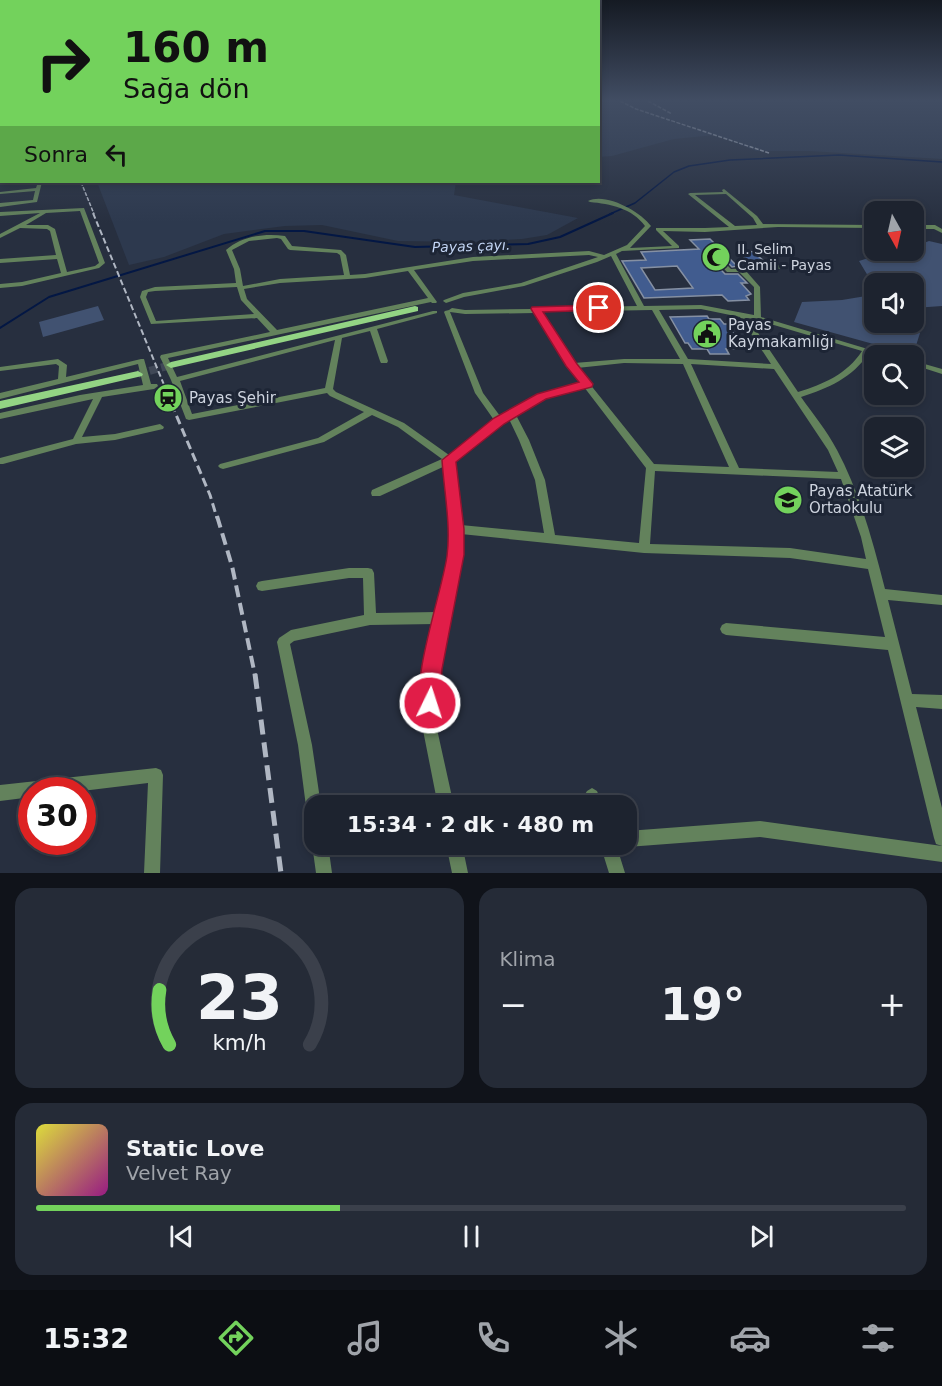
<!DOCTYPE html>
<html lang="tr">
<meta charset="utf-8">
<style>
:root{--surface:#1d232f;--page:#252b37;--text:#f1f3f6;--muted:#a0a4aa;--line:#3b404b;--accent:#73d25c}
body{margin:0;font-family:"DejaVu Sans",sans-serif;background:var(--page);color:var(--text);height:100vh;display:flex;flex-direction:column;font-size:22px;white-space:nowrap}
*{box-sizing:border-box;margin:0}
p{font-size:20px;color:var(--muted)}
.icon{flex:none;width:33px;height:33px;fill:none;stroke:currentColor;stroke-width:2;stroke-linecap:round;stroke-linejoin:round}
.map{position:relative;height:873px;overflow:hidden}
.sheet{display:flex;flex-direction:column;gap:15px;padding:15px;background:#10131a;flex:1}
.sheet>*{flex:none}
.hud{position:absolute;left:0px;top:0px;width:600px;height:183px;box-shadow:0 3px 9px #0003,0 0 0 2px var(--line);background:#73d25c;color:#111;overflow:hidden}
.needle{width:39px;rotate:172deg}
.fabs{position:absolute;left:864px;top:201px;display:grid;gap:12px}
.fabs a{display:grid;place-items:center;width:60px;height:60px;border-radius:12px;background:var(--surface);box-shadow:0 3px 9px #0003,0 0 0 2px var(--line);font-size:30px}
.speed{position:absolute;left:18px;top:777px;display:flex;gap:12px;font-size:30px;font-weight:700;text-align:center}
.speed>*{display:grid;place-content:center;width:78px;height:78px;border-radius:50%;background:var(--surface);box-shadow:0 3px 9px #0003,0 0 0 2px var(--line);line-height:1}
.speed .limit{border:9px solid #d22;background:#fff;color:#111}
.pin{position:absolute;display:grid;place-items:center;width:51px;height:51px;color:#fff;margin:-26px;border:3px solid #fff;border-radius:50%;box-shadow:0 2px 6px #0007}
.me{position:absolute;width:66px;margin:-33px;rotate:4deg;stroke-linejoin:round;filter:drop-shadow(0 0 4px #0008)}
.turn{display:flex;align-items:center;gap:21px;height:126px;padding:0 24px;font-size:27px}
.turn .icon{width:78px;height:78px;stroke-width:2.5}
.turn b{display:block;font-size:42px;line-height:51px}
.then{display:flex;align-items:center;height:57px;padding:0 24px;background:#0003;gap:12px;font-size:22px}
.big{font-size:45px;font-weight:800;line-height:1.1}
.sheet .tile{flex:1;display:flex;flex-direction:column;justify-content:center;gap:9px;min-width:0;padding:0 21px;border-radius:18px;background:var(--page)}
.sheet .dial{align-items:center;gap:0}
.dial svg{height:156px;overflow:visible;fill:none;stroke:var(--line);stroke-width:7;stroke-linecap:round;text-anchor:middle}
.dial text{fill:var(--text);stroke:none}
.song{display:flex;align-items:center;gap:18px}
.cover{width:72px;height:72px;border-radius:9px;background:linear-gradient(135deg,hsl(60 70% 55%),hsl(310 70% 35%))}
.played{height:6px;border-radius:3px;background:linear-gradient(90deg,var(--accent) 35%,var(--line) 35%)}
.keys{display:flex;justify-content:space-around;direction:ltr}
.heat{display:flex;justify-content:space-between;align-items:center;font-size:33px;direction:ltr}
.sheet .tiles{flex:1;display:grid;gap:15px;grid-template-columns:1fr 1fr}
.tile:last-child{grid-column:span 2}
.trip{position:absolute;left:304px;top:795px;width:333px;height:60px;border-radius:18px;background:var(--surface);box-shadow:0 3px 9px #0003,0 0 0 2px var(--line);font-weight:800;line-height:60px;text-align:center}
.tabs{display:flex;height:96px;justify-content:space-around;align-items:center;background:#0c0e13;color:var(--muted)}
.tabs .icon{width:42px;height:42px}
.tabs .selected{color:var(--accent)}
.tabs b{font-size:27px;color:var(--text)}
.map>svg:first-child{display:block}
</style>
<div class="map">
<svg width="942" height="873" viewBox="0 0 942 873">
<rect width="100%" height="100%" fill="#272f3f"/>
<path fill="#2d394e" d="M599,101H942V159L809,151H756L715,135L674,139L612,156L599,157Z
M97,182H456L454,195L578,218L547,235L522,239L472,242L398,241L322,225L285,226L224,234L164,257L129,265Z"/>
<path fill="#415271" d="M929,241L942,244V306L914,308V284H874V322L907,323L920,333L913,355L794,322L802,302L842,300L872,295L871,281L859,261L887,252L918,249L921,244Z
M98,306L104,320L43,337L39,322Z"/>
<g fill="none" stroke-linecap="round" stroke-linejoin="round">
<path stroke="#031744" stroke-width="1.5" d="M610,214L635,203L674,172L689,166L730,160L839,155L942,162"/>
<path stroke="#031744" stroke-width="2" d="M0,328L49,297L265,231H304L415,247L528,244L560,237L613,213"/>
</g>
<path fill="#415c8f" stroke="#8590a3" stroke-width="1.5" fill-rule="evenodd" d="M710,239L737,266L732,267L714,248L707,249L705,253L725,274H738L747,283H741L751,294L746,296L749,300L728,301L722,295L644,298L622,261L646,260L641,252L699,249L690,240ZM677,266L693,288L655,290L641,268Z
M743,250L753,252L769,265L767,269L770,271H765L766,265H754L744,262Z
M707,316L709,319H720L724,324H727L740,343H736L740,348L726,349L729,354H710L707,349H692L688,343H685L670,317Z"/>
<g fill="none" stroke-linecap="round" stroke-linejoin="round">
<path stroke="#404857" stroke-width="8" stroke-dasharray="8 4" stroke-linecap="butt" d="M138,374L171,365"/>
<path fill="#63825c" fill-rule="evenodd" d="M0,115H2V117H0Z
M0,132H2V134H0Z
M0,178H2V180H0Z
M38,182H42L37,202L0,207V203L33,200L35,191L0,194V192L36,188Z
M724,189L757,216L763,224L874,225V228L778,227L705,232L663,231L679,246V248L622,251L616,254L644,306L701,305L754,315V287L739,272H727L707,251L712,250L731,269L764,267V269L746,271L760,287L761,317L891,356H878L869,353C852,378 829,388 801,397C813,414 827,431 837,450C860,493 873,542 885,589L942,595V605L888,600L912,694L942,695V709L916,707L942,808V862L760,837L627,847L621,844H627V831L760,821L942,846L936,844L934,838L888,650L726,635L722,633L720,629L722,625L726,623L885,637L868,569L790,558L644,553L461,534V555L438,669L435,720L454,806H438L421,720L426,669L435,624L370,625L294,641L290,644L312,745L321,806H315V822L310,819L307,814L298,745L277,642L279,638L291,630L364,615L363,578H349L262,591L258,590L256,586L258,582L262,581L349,568H368L372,569L374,573L376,613L437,612L449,555L451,529L445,466L380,496H372L371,493L372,490L442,459L398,427L372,415L324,442L223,469L220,468L218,466L220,464L318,438L364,412L330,396L327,393L189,420L186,419L171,380L160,357L161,355L270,332L257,318L151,324L140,297L142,291L155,287L236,283L234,269L226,250C241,236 265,233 285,236L292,246L341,250L346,255L350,275L365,274L473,257L589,251L604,255L627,245L645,226C632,208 610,204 590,202L588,201C605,192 640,211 651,226L630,248L672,246L656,230V228H705L729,227L688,194L690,193L723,192L722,190ZM726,194L753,218L757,225L735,226L695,195ZM277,238L281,239L288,249L290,250L337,253L340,255L344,275L280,279L243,286L240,269L232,250L249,241ZM589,255L598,257L521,283L463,293L444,300L443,301L446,303L464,297L524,286L597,262L611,256L637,306L539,308L536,307L533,309L465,310L452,308L449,310L445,311L444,312L475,393L494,420L449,455L404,423L336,392L333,389L342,338L370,331L380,361L381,363H387L388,361L377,329L437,313V311H433L177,377L168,358L431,302L432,303H436L437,302L414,270L473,261ZM408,271L428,298L277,330L247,299L244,289L280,283L365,278ZM237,287L241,300L254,314L156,321L146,297L148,292L155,291ZM701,309L740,317L771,364L688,359L659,310ZM652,310L680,359H624L574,363L542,312ZM450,312L465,314L535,313L568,366L581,383L538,394L500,416L483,393ZM748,318L757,320L862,351C847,374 824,384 798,392ZM335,340L325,388L192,414L180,381ZM624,363L683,364L729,467L654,464L577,368ZM691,364L774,369L828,450L838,472L739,468ZM584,387L646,468L639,543L555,535L545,480L529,440L516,415L544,398ZM509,419L519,440L535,480L544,533L461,525L454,461ZM655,471L841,479L861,537L866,559L790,548L650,544Z
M84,208L105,263L99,268L22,286L0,288V284L22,282L61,273L57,259L0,263V259L56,255L50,231L47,229L20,228L0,238V234L40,213L0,216V212ZM80,211L99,263L95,266L67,272L55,229L48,225H26L46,213Z
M914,225H935L942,229V233L934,229H914Z
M782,265L785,267L784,268L772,270L769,268L772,266Z
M58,359L67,365L66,377L141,359H144L151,384H157L158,386L154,389L102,397L82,437L115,434L160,424L164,427L163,429L115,440L76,444L3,464H0V458L73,439L93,399L0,419V413L80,395L143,385L138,364L0,399V393L58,379L59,366L56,364L0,371V367Z
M914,361L942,369V374L914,365Z
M156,768L161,770L163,775L160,873H144L148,783L82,791L32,790V797L0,801V785Z
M592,788L597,791L603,806H587L584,796L587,791Z
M314,838L315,844H328L332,873H316L312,844Z
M446,844H462L468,873H452Z
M600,844H616L625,873H609Z"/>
<path fill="#93d484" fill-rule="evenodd" d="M415,306L418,307V311L171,368L166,365L171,362Z
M138,371L143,374L142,376L0,409V401Z"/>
<path stroke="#b0b7c3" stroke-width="1.5" stroke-dasharray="4 1.5" stroke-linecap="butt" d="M620,101L636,109L769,153
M648,101L672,114
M81,182L94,214"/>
<path stroke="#b0b7c3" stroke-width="2" stroke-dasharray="6 3" stroke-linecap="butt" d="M93,213L167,392"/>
<path stroke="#b0b7c3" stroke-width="3" stroke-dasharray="9 4.5" stroke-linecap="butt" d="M166,391L210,495L217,518"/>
<path stroke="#b0b7c3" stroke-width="4" stroke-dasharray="12 6" stroke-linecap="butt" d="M217,516L232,566L255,675"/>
<path stroke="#b0b7c3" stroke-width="5" stroke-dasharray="15 8" stroke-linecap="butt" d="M255,674L281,873"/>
</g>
<linearGradient id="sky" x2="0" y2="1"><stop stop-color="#151a23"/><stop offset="0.45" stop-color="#414d63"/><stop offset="1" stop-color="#414d63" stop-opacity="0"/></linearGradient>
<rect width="942" height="223" fill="url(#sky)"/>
<path fill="#e11d48" stroke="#92132f" stroke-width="1.5" d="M599,305L603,306V310L543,312L577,364L593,384L592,387L546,399L504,424L456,462L464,529V555L442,669L440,703L437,710L430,713L422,710C410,681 442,592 447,556C451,525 444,491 442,460L494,418L537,394L579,382L566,366L531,309L532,307Z"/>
<defs>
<g id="mosque-disc" transform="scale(1.5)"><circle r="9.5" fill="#73d25c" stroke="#1d2535"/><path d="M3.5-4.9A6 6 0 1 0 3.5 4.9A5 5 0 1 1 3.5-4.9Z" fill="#111"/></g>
<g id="civic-disc" transform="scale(1.5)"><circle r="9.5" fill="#73d25c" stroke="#1d2535"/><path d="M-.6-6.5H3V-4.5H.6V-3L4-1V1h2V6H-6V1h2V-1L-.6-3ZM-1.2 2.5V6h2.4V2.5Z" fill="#111"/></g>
<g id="station-disc" transform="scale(1.5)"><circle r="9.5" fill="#73d25c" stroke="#1d2535"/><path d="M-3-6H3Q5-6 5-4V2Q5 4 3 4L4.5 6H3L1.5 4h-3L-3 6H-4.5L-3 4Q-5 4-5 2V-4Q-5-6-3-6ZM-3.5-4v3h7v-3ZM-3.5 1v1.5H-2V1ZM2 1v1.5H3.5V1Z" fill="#111"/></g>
<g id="school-disc" transform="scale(1.5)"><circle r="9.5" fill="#73d25c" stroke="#1d2535"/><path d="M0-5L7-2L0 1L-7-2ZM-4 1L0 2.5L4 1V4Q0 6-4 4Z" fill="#111"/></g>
</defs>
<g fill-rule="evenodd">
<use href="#mosque-disc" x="716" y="257"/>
<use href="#civic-disc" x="707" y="334"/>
<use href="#station-disc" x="168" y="398"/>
<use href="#school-disc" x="788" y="500"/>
</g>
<g text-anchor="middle" stroke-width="6" stroke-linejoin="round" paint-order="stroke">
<g font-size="14" font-style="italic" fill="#c2d4f3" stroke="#1d2535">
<text transform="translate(471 246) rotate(-2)" y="5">Payas çayı.</text>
</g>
<g font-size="14" fill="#ced4df" stroke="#1d2535" text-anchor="start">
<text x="737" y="254">II. Selim<tspan x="737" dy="16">Camii - Payas</tspan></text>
</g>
<g font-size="15" fill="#ced4df" stroke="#1d2535" text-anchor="start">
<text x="728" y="330">Payas<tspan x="728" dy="17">Kaymakamlığı</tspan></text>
<text x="189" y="403">Payas Şehi̇r</text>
<text x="809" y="496">Payas Atatürk<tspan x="809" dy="17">Ortaokulu</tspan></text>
</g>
</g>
</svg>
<div class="fabs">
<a><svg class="needle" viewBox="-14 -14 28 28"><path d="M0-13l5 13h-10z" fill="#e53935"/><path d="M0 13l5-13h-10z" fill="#a0a4aa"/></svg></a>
<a><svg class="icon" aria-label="sound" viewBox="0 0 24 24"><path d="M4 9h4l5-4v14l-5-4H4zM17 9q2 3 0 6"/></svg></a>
<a><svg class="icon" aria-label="search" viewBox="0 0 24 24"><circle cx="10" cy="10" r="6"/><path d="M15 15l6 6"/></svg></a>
<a><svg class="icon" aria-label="layers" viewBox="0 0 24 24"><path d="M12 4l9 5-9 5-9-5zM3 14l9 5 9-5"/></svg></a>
</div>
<div class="speed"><div class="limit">30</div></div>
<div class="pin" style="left:599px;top:308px;background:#d93025"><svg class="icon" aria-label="arrive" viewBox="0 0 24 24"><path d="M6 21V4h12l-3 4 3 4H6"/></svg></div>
<svg class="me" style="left:430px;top:703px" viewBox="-20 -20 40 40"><circle r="17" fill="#e11d48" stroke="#fff" stroke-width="3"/><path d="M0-11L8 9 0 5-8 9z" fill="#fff"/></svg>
<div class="trip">15:34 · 2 dk · 480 m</div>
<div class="hud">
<div class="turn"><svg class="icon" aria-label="right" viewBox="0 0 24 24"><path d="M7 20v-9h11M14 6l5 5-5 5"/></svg><div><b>160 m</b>Sağa dön</div></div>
<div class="then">Sonra<svg class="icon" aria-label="left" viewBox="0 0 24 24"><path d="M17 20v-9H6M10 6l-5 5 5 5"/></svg></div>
</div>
</div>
<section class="sheet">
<div class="tiles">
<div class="tile dial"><svg viewBox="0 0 100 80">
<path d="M14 69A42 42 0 1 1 86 69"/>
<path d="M14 69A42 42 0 0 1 9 41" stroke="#73d25c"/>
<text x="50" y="56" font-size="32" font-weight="700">23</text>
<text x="50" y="72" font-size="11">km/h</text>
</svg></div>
<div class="tile"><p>Klima</p>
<div class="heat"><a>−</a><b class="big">19°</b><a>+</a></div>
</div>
<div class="tile">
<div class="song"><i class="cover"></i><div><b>Static Love</b><p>Velvet Ray</p></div></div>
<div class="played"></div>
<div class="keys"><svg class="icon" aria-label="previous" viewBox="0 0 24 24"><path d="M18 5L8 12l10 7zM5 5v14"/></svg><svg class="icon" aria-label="pause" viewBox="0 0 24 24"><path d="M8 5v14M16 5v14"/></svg><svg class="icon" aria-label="next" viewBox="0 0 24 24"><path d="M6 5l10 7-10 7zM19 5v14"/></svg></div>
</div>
</div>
</section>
<nav class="tabs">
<b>15:32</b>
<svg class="icon selected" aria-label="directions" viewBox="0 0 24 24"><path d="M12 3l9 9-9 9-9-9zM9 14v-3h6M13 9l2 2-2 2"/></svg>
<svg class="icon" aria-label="music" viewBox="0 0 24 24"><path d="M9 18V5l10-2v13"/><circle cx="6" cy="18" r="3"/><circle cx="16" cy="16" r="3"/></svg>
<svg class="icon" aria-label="phone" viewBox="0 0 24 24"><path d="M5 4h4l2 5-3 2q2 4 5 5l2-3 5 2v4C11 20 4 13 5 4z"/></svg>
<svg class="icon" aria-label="climate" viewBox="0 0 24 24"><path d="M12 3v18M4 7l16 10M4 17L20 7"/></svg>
<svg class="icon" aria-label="car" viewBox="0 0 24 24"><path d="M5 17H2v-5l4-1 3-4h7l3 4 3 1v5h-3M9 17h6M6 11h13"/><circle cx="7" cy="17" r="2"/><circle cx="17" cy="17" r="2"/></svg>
<svg class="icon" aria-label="filters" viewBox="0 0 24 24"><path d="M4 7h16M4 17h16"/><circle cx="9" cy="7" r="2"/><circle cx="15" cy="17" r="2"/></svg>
</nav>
